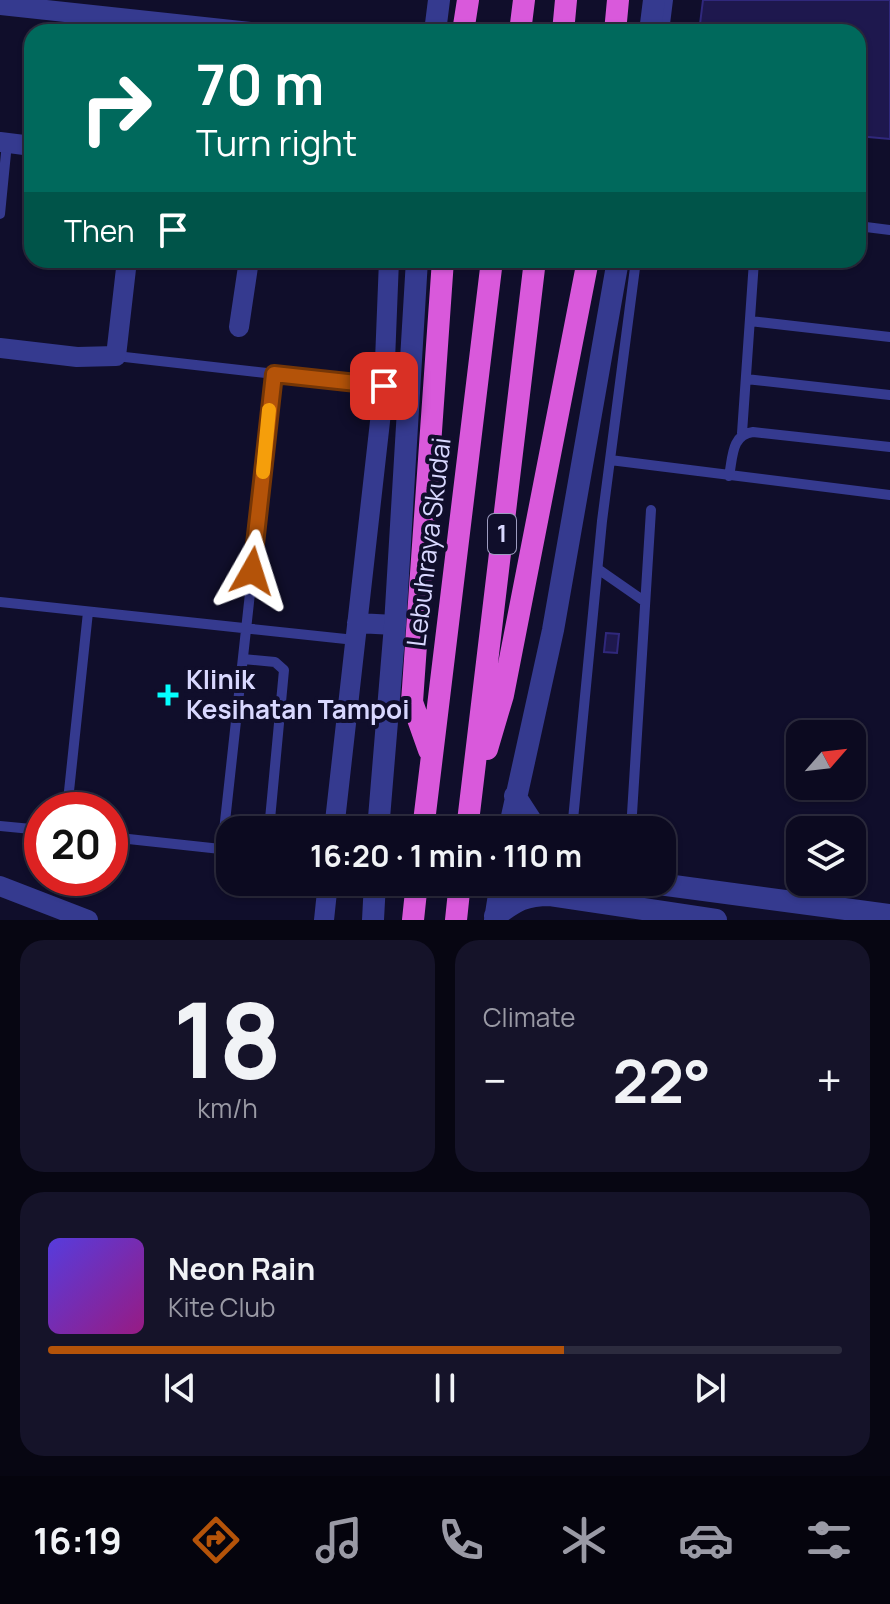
<!DOCTYPE html>
<meta charset="utf-8">
<style>
:root{--surface:#0c0a20;--page:#151329;--text:#f1f3f6;--muted:#9a9aa5;--line:#2c2b3e;--accent:#b45309}
body{margin:0;font-family:Manrope,sans-serif;background:var(--page);color:var(--text);height:100vh;display:flex;flex-direction:column;font-size:30px;white-space:nowrap}
*{box-sizing:border-box;margin:0}
p{font-size:26px;color:var(--muted)}
.icon{flex:none;width:44px;height:44px;fill:none;stroke:currentColor;stroke-width:2;stroke-linecap:round;stroke-linejoin:round}
.map{position:relative;height:920px;overflow:hidden}
.panel{display:flex;flex-direction:column;gap:20px;padding:20px;background:#070612;flex:1}
.panel>*{flex:none}
.top-card{position:absolute;left:24px;top:24px;width:842px;height:244px;border-radius:24px;box-shadow:0 2px 6px #0004,0 0 0 2px var(--line);background:#00695c;color:#fff;overflow:hidden}
.needle{width:52px;rotate:62deg}
.buttons{position:absolute;left:786px;top:720px;display:grid;gap:16px}
.buttons a{display:grid;place-items:center;width:80px;height:80px;border-radius:16px;background:var(--surface);box-shadow:0 2px 6px #0004,0 0 0 2px var(--line);font-size:40px}
.speed{position:absolute;left:24px;top:792px;display:flex;gap:16px;font-size:40px;font-weight:700;text-align:center}
.speed>*{display:grid;place-content:center;width:104px;height:104px;border-radius:50%;background:var(--surface);box-shadow:0 2px 6px #0004,0 0 0 2px var(--line);line-height:1}
.speed .limit{border:12px solid #d22;background:#fff;color:#111}
.pin{position:absolute;display:grid;place-items:center;width:68px;height:68px;color:#fff;margin:-34px;border-radius:16px;box-shadow:0 4px 12px #0006}
.me{position:absolute;width:88px;margin:-44px;rotate:6deg;stroke-linejoin:round;filter:drop-shadow(0 0 6px #0008)}
.turn{display:flex;align-items:center;gap:28px;height:168px;padding:0 40px;font-size:36px}
.turn .icon{width:104px;height:104px;stroke-width:2.5}
.turn b{display:block;font-size:56px;line-height:68px}
.then{display:flex;align-items:center;height:76px;padding:0 40px;background:#0003;gap:16px;font-size:30px}
.big{font-size:60px;font-weight:700;line-height:1.1}
.panel .widget{flex:1;display:flex;flex-direction:column;justify-content:center;gap:12px;min-width:0;padding:0 28px;border-radius:24px;background:var(--page)}
.panel .dial{align-items:center;gap:0}
.dial b{font-size:104px;line-height:1}
.song{display:flex;align-items:center;gap:24px}
.cover{width:96px;height:96px;border-radius:12px;background:linear-gradient(135deg,hsl(250 70% 55%),hsl(310 70% 35%))}
.played{height:8px;border-radius:4px;background:linear-gradient(90deg,var(--accent) 65%,var(--line) 65%)}
.keys{display:flex;justify-content:space-around;direction:ltr}
.heat{display:flex;justify-content:space-between;align-items:center;font-size:44px;direction:ltr}
.panel .tiles{flex:1;display:grid;gap:20px;grid-template-columns:1fr 1fr}
.widget:last-child{grid-column:span 2}
.trip{position:absolute;left:216px;top:816px;width:460px;height:80px;border-radius:24px;background:var(--surface);box-shadow:0 2px 6px #0004,0 0 0 2px var(--line);font-weight:700;line-height:80px;text-align:center}
.tab-bar{display:flex;height:128px;justify-content:space-around;align-items:center;background:#05040d;color:var(--muted)}
.tab-bar .icon{width:56px;height:56px}
.tab-bar .current{color:var(--accent)}
.tab-bar b{font-size:36px;color:var(--text)}
.map>svg:first-child{display:block}
</style>
<div class="map">
<svg width="890" height="920" viewBox="0 0 890 920">
<rect width="100%" height="100%" fill="#100e2b"/>
<path fill="#1e184e" stroke="#30287c" stroke-width="2" d="M703,0H890V139L858,136V32H699Z
M606,633L619,634L617,653L604,652Z"/>
<g fill="none" stroke-linecap="round" stroke-linejoin="round">
<path stroke="#353a8f" stroke-width="10" d="M664,32L668,0
M0,214L7,143
M858,226L890,230
M750,321L890,337
M116,356L407,389
M746,379L890,395
M742,433L754,261
M610,460L890,495
M729,476C733,457 731,435 753,432L890,447
M598,569L644,601
M0,602L355,640
M243,659L275,662L284,670L269,830
M67,810L88,612
M0,826L42,830
M572,830L602,521L636,260
M631,830L651,510
M110,837L230,850
M222,849L274,374"/>
<path stroke="#353a8f" stroke-width="20" d="M0,5L250,32
M0,142L32,146
M239,327L249,260
M0,348L77,357L116,356L127,260
M357,623L395,625
M334,830L384,386L389,260
M0,886L88,920
M324,920L328,882"/>
<path stroke="#353a8f" stroke-width="22" d="M435,32L439,0
M650,32L654,0
M515,796L537,830
M378,830L395,625L417,260
M509,830L553,630L618,260
M644,882L890,915
M495,916C516,901 524,895 550,895L716,920
M373,920L375,882
M495,920L501,882"/>
<path stroke="#d959db" stroke-width="22" d="M463,32L468,0
M520,32L524,0
M563,32L566,0
M615,32L618,0
M487,749L503,695L588,260
M429,750L412,702L443,260
M423,830L492,260
M467,830L535,260
M413,920L417,882
M456,920L460,882"/>
</g>
<g fill="none" stroke-linecap="round" stroke-linejoin="round">
<g stroke="#753606" stroke-width="20">
<path id="route" d="M252,571L274,374L384,386"/>
</g>
<use href="#route" stroke="#b45309" stroke-width="14"/>
<path stroke="#f59e0b" stroke-width="14" d="M263,472L269,410"/>
</g>
<path fill="#04ffff" stroke="#100e2b" stroke-width="3" d="M164 683h8v8h8v8h-8v8h-8v-8h-8v-8h8z"/>
<g text-anchor="middle" stroke-width="8" stroke-linejoin="round" paint-order="stroke">
<rect fill="#100e2b" stroke="#9d9bbf" stroke-width="2" x="488" y="514" width="28" height="40" rx="6"/>
<g font-size="24" font-weight="bold" fill="#d9d8ff">
<text x="502" y="542">1</text>
</g>
<g font-size="26" fill="#d9d8ff" stroke="#100e2b">
<text transform="translate(429 542) rotate(-83)" y="9">Lebuhraya Skudai</text>
</g>
<g font-size="26" font-weight="bold" fill="#d9d8ff" stroke="#100e2b" text-anchor="start">
<text x="186" y="689">Klinik<tspan x="186" dy="30">Kesihatan Tampoi</tspan></text>
</g>
</g>
</svg>
<div class="buttons">
<a><svg class="needle" viewBox="-14 -14 28 28"><path d="M0-13l5 13h-10z" fill="#e53935"/><path d="M0 13l5-13h-10z" fill="#9a9aa5"/></svg></a>
<a><svg class="icon" aria-label="layers" viewBox="0 0 24 24"><path d="M12 4l9 5-9 5-9-5zM3 14l9 5 9-5"/></svg></a>
</div>
<div class="speed"><div class="limit">20</div></div>
<div class="pin" style="left:384px;top:386px;background:#d93025"><svg class="icon" aria-label="arrive" viewBox="0 0 24 24"><path d="M6 21V4h12l-3 4 3 4H6"/></svg></div>
<svg class="me" style="left:252px;top:571px" viewBox="-20 -20 40 40"><path d="M0-17L14 15 0 8-14 15z" fill="#b45309" stroke="#fff" stroke-width="4"/></svg>
<div class="trip">16:20 · 1 min · 110 m</div>
<div class="top-card">
<div class="turn"><svg class="icon" aria-label="right" viewBox="0 0 24 24"><path d="M7 20v-9h11M14 6l5 5-5 5"/></svg><div><b>70 m</b>Turn right</div></div>
<div class="then">Then<svg class="icon" aria-label="arrive" viewBox="0 0 24 24"><path d="M6 21V4h12l-3 4 3 4H6"/></svg></div>
</div>
</div>
<section class="panel">
<div class="tiles">
<div class="widget dial"><b>18</b><p>km/h</p></div>
<div class="widget"><p>Climate</p>
<div class="heat"><a>−</a><b class="big">22°</b><a>+</a></div>
</div>
<div class="widget">
<div class="song"><i class="cover"></i><div><b>Neon Rain</b><p>Kite Club</p></div></div>
<div class="played"></div>
<div class="keys"><svg class="icon" aria-label="previous" viewBox="0 0 24 24"><path d="M18 5L8 12l10 7zM5 5v14"/></svg><svg class="icon" aria-label="pause" viewBox="0 0 24 24"><path d="M8 5v14M16 5v14"/></svg><svg class="icon" aria-label="next" viewBox="0 0 24 24"><path d="M6 5l10 7-10 7zM19 5v14"/></svg></div>
</div>
</div>
</section>
<nav class="tab-bar">
<b>16:19</b>
<svg class="icon current" aria-label="directions" viewBox="0 0 24 24"><path d="M12 3l9 9-9 9-9-9zM9 14v-3h6M13 9l2 2-2 2"/></svg>
<svg class="icon" aria-label="music" viewBox="0 0 24 24"><path d="M9 18V5l10-2v13"/><circle cx="6" cy="18" r="3"/><circle cx="16" cy="16" r="3"/></svg>
<svg class="icon" aria-label="phone" viewBox="0 0 24 24"><path d="M5 4h4l2 5-3 2q2 4 5 5l2-3 5 2v4C11 20 4 13 5 4z"/></svg>
<svg class="icon" aria-label="climate" viewBox="0 0 24 24"><path d="M12 3v18M4 7l16 10M4 17L20 7"/></svg>
<svg class="icon" aria-label="car" viewBox="0 0 24 24"><path d="M5 17H2v-5l4-1 3-4h7l3 4 3 1v5h-3M9 17h6M6 11h13"/><circle cx="7" cy="17" r="2"/><circle cx="17" cy="17" r="2"/></svg>
<svg class="icon" aria-label="filters" viewBox="0 0 24 24"><path d="M4 7h16M4 17h16"/><circle cx="9" cy="7" r="2"/><circle cx="15" cy="17" r="2"/></svg>
</nav>
